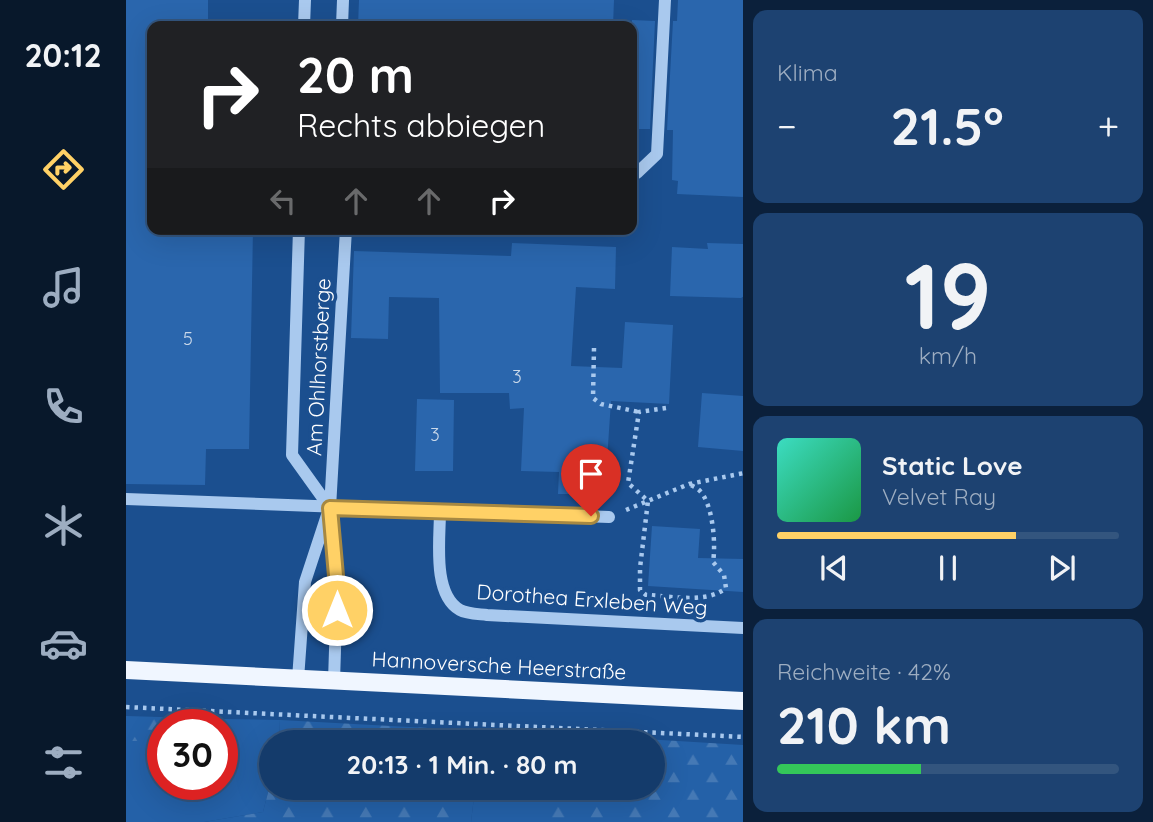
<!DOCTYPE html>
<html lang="de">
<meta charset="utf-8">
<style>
:root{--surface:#143b6b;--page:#1d4271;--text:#f1f3f6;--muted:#9dadc1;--line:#33557e;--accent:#ffd166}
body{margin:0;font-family:Quicksand,sans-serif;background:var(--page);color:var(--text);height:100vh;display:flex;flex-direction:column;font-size:26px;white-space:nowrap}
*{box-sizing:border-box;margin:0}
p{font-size:23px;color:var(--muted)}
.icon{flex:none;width:38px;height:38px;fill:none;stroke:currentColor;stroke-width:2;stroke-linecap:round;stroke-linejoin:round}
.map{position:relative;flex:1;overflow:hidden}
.side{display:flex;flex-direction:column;gap:10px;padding:10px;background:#0b203b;width:410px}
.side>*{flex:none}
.hud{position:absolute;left:21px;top:21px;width:490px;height:214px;border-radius:14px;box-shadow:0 7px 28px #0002,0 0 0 2px var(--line);background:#202124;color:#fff;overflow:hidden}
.speed{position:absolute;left:21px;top:709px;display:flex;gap:14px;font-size:35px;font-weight:700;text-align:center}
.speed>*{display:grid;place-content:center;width:91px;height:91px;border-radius:50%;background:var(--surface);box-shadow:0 7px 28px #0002,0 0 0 2px var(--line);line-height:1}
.speed .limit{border:10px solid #d22;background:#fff;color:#111}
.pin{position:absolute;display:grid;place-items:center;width:60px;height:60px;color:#fff;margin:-72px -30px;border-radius:50% 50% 50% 0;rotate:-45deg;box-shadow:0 0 7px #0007}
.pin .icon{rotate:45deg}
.me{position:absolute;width:77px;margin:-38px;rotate:0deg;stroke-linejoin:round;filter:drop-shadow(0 0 5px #0008)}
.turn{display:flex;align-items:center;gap:24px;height:147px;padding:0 35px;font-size:32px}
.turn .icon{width:91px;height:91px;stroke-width:2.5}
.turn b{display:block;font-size:49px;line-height:60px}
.lanes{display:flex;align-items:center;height:66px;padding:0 35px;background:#0003;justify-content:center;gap:35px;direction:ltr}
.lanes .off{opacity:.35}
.big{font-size:52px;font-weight:800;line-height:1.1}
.side .widget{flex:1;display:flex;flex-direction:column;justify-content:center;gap:10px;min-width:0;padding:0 24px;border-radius:14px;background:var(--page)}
.side .dial{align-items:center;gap:0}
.dial b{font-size:91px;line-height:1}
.song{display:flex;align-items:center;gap:21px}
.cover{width:84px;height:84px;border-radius:10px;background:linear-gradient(135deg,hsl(170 70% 55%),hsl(140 70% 35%))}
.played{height:7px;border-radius:4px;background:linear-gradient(90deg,var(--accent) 70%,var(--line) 70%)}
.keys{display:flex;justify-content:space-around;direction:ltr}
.heat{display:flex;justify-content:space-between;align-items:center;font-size:38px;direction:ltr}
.charge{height:10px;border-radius:5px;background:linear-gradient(90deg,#34c759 42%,var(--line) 0)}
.trip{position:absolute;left:133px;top:730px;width:406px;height:70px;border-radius:35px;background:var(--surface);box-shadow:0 7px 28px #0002,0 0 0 2px var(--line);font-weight:800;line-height:70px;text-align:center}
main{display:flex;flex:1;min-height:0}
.dock{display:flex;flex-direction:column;width:126px;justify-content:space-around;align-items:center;background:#08182b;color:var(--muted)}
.dock .icon{width:49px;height:49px}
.dock .on{color:var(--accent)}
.dock b{font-size:32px;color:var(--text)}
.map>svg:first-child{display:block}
</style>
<main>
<nav class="dock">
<b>20:12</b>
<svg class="icon on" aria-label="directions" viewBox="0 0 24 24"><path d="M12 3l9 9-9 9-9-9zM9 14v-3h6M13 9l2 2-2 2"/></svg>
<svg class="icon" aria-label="music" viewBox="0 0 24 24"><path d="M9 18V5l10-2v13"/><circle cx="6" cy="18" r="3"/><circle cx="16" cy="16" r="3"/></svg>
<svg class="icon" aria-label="phone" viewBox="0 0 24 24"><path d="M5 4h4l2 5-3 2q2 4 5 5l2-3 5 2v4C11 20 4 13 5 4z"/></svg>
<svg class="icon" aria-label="climate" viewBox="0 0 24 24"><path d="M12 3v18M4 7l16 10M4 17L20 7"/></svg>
<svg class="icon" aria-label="car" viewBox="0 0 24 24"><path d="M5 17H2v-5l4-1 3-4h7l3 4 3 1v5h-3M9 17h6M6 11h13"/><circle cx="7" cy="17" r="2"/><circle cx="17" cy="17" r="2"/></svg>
<svg class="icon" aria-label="filters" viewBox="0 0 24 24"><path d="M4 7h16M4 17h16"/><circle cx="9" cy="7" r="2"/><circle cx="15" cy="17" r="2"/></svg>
</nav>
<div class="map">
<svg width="618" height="822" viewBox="0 0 618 822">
<defs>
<pattern id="forest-firs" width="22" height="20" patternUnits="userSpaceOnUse" patternTransform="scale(1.75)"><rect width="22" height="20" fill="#2461a8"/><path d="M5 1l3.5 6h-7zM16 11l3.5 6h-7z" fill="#4579b5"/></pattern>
</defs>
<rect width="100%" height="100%" fill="#1b4f8f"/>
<path fill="#2461a8" d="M99,719L154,720L153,742H145V781L137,812L78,822H0V741H37V784H96V735Z
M357,731L420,733V742H355Z
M349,788H419V822H345Z"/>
<path fill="url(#forest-firs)" d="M0,716L99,719L96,735V724H37V741H0Z
M154,720L357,731L355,742H153Z
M420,733L617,745V822H419V788H527V742H420Z
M145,781V788H349L345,822H78L137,812Z"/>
<path fill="#2a66ad" d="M0,0H82V26H26V229H127L123,449H80L79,485L0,484Z
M233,0H488L487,26H232Z
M552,0H618V197L551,194L552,181L546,180L547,130H541L547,21H551Z
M506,20L529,21L524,129H506Z
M386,243L490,247L489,289L450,287L445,366L496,368L499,322L547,325L543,404L485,401L480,475L463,474L462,494H432L433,472L395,471L398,408L384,409L383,393H314L313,298L263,297L262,339L225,338L228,251L385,256Z
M581,243L617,244L618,296L615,298L544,296L546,247L582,249Z
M576,393L618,396V451L572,447Z
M291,399L328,400L327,471H289Z
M526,526L574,529L572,558L618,559V592L522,586Z"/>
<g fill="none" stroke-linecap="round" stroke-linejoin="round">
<path stroke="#a9c9ee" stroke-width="4.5" stroke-dasharray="3.5 5" stroke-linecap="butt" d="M468,348L467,398L475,404L513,412
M540,408L513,412L502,483L522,501L514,568V590L520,595C545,596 580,604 600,588L598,575L587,562C590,544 587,503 573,490C570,487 566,486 563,484
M500,510L563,484L618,473
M0,707L618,737"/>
<path stroke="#a9c9ee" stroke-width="12" d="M178,26L179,0
M216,26L217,0
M506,172L511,173L531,154L539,0
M173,229L166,455L204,508
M0,499L483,517
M314,511C314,539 306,594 334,610C341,614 354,614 361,615L618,628
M172,679L179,582L201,515
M208,681L211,587L204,508L220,229"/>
<path stroke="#f0f6ff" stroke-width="18" d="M0,670L618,701"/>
</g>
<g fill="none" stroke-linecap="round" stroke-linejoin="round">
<g stroke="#a68842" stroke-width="18">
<path id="route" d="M211,610V587L204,508L465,516"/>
</g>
<use href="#route" stroke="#ffd166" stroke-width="12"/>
</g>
<g text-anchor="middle" stroke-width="7" stroke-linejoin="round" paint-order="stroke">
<g font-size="18" fill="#cad9ea">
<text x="62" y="345">5</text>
<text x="391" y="383">3</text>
<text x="309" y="441">3</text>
</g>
<g font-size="21" fill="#fff" stroke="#1b4f8f">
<text transform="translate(193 367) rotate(-87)" y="7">Am Ohlhorstberge</text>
<text transform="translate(466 600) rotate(4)" y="7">Dorothea Erxleben Weg</text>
<text transform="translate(373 666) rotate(3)" y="7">Hannoversche Heerstraße</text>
</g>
</g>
</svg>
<div class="speed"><div class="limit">30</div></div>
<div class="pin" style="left:465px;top:516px;background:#d93025"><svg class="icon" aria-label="arrive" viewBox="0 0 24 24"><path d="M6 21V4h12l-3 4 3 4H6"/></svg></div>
<svg class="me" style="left:211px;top:610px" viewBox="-20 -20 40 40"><circle r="17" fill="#ffd166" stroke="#fff" stroke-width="3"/><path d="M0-11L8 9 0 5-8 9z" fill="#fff"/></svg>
<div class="trip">20:13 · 1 Min. · 80 m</div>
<div class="hud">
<div class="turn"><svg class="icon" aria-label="right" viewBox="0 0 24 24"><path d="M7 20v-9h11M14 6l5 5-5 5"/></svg><div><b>20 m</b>Rechts abbiegen</div></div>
<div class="lanes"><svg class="icon off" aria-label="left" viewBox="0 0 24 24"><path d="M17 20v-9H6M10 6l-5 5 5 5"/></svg><svg class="icon off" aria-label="ahead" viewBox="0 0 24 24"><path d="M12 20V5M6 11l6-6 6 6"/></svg><svg class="icon off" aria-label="ahead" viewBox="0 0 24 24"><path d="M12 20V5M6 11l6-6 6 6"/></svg><svg class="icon" aria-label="right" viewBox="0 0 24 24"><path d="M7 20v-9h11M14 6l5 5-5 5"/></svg></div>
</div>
</div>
<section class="side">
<div class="widget"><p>Klima</p>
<div class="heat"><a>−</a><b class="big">21.5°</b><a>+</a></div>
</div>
<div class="widget dial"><b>19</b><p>km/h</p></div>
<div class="widget">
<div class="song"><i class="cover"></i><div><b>Static Love</b><p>Velvet Ray</p></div></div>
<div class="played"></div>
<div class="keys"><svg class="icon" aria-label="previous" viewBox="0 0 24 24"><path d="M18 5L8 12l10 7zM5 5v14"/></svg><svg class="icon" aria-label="pause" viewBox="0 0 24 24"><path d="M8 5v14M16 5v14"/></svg><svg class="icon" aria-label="next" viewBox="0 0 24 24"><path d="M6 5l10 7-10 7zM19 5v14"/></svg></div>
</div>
<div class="widget"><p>Reichweite · 42%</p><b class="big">210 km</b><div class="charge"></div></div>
</section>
</main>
